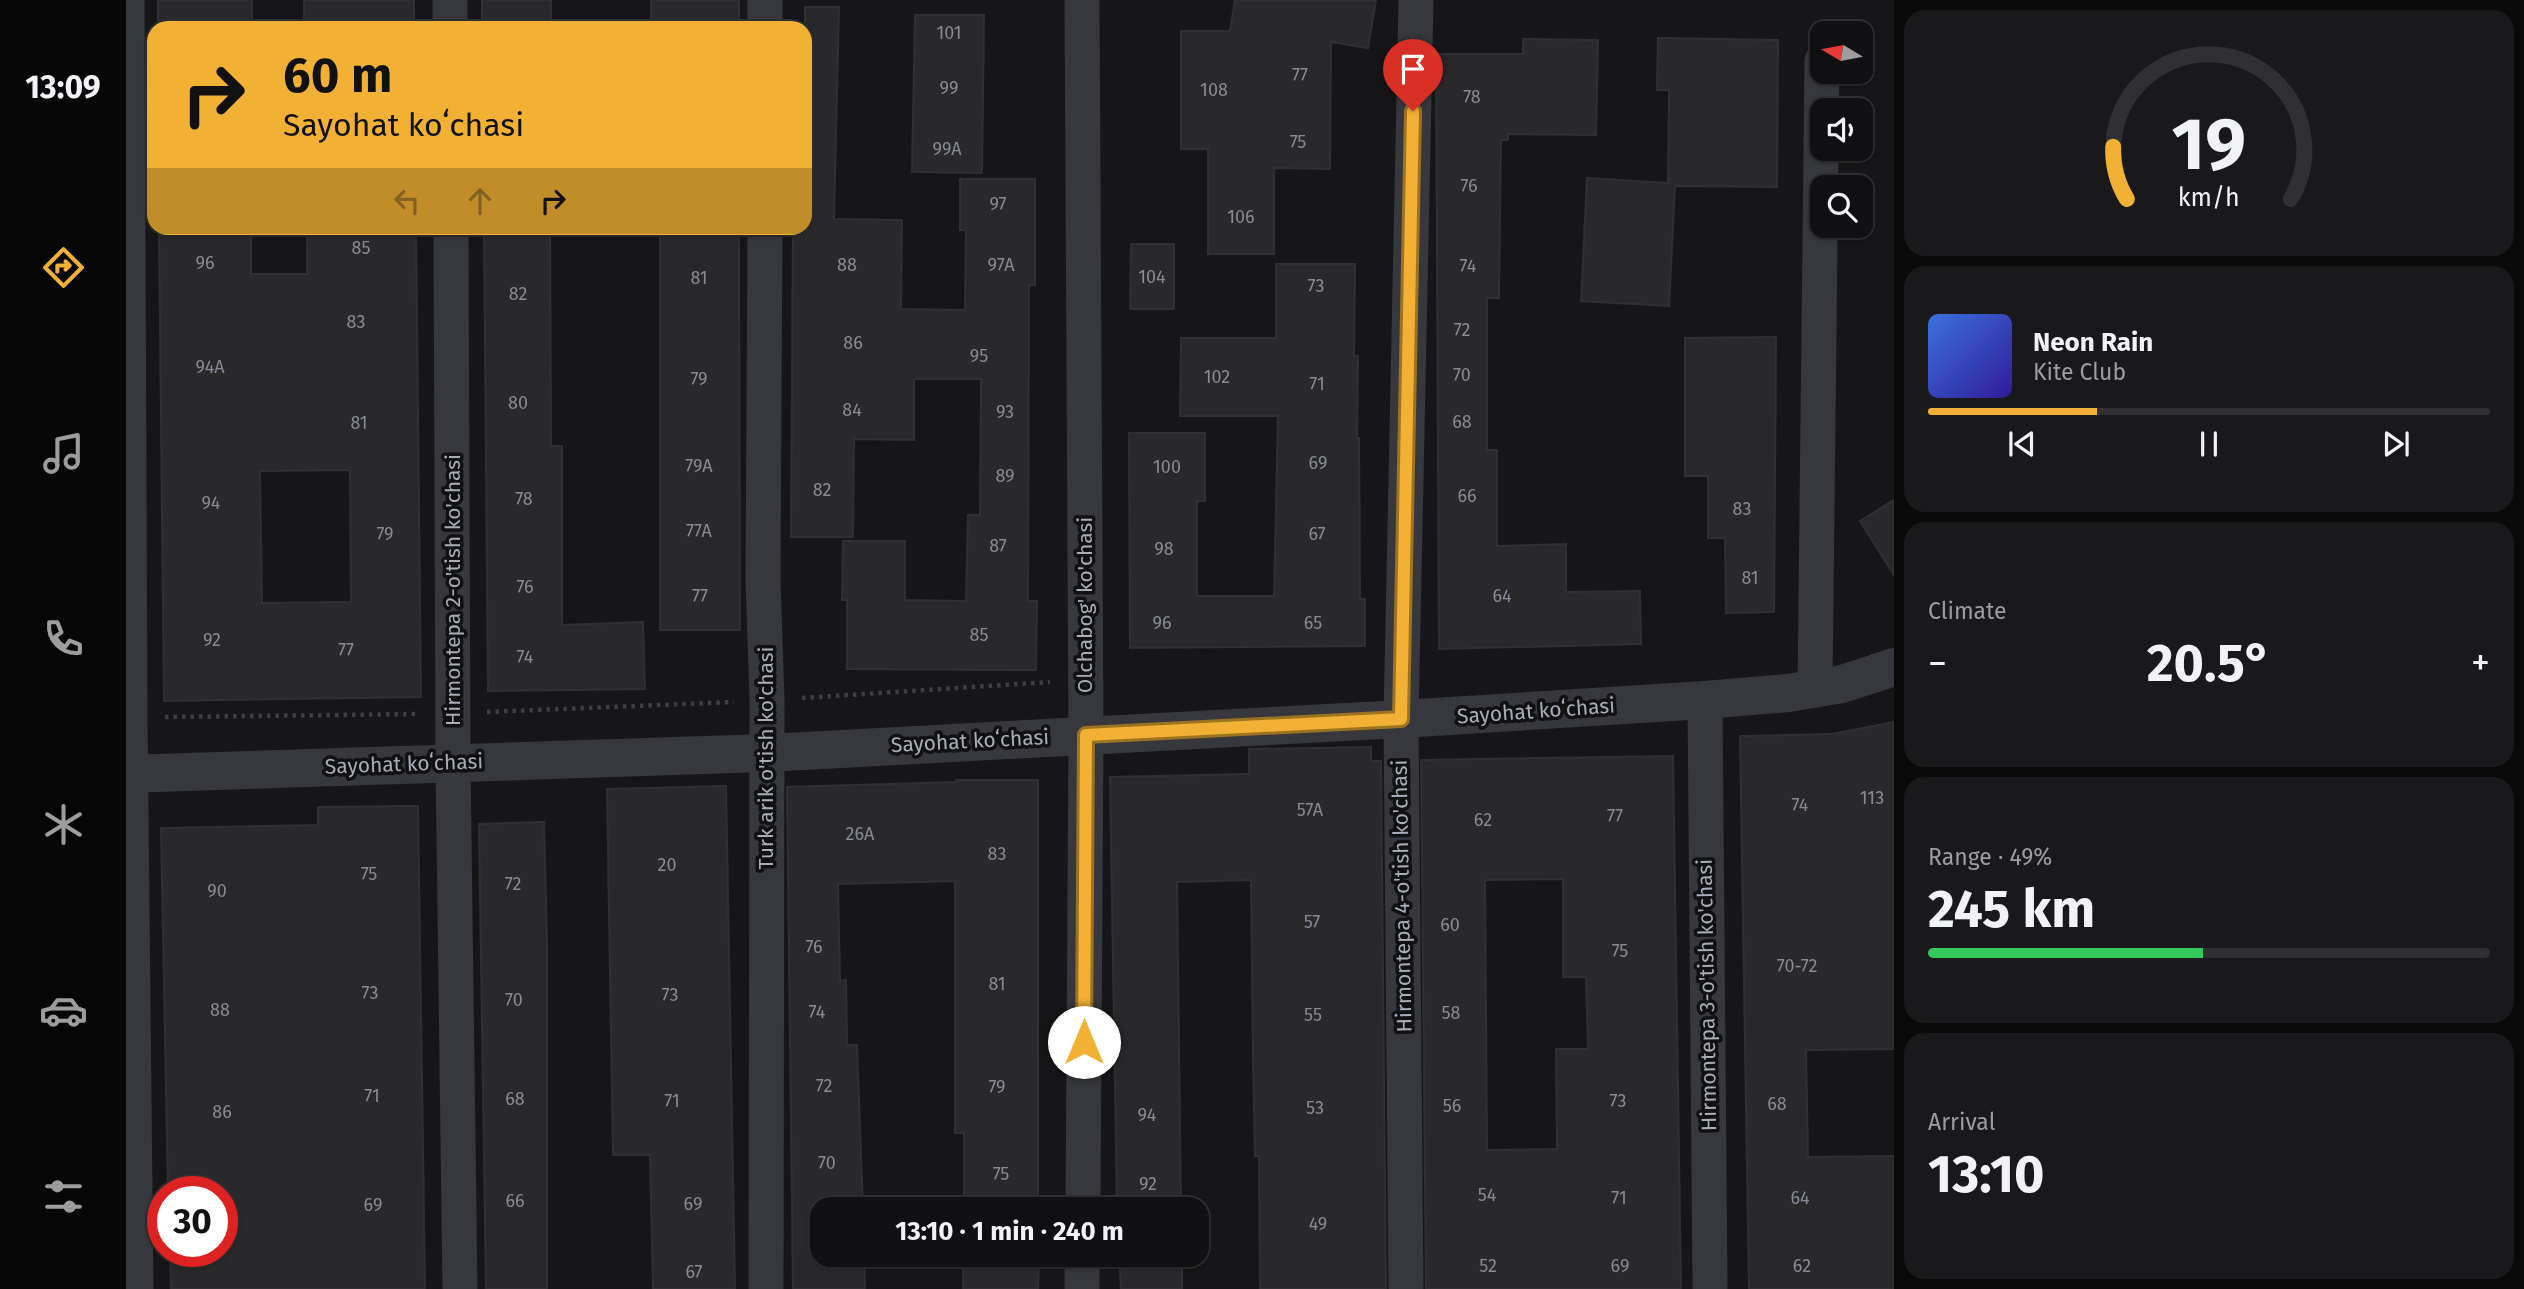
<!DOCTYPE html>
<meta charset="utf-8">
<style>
:root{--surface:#101012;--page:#19191b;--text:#f1f3f6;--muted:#9c9d9f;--line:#303032;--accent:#f2b134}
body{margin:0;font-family:"Fira Sans",sans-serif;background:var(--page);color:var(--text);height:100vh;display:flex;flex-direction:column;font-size:26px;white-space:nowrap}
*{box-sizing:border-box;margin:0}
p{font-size:23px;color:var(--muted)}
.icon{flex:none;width:38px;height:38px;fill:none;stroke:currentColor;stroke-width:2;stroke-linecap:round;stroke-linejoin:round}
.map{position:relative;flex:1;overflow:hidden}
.panel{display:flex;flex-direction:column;gap:10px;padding:10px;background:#09090a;width:630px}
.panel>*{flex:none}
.banner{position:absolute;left:21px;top:21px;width:665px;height:214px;border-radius:21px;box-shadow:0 2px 5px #0004,0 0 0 2px var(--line);background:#f2b134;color:#111;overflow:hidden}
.needle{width:46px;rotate:280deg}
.controls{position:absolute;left:1684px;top:21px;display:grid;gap:14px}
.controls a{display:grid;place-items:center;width:63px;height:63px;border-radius:14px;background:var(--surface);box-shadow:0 2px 5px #0004,0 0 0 2px var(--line);font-size:35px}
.speed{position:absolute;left:21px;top:1176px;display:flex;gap:14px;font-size:35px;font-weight:700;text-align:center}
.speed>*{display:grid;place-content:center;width:91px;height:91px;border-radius:50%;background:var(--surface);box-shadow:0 2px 5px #0004,0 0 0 2px var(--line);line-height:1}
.speed .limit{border:10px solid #d22;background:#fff;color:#111}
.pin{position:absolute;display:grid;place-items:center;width:60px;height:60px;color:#fff;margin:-72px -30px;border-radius:50% 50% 50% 0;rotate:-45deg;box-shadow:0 0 7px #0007}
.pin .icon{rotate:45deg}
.me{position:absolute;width:77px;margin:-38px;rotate:0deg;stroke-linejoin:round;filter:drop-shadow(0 0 5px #0008)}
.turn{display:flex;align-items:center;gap:24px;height:147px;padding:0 21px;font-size:32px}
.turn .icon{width:91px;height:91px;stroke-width:2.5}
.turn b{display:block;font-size:49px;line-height:60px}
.lanes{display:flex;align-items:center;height:66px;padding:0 21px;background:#0003;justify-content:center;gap:35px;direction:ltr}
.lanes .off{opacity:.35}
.big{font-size:52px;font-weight:700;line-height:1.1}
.panel .widget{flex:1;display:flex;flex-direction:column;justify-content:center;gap:10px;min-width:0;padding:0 24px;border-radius:21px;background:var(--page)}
.panel .dial{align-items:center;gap:0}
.dial svg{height:182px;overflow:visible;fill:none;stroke:var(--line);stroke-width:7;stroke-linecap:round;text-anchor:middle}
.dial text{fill:var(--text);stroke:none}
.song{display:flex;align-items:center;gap:21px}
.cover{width:84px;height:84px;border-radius:10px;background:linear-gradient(135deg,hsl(220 70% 55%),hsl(250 70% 35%))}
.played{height:7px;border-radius:4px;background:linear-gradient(90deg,var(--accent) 30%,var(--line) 30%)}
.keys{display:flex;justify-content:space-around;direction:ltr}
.heat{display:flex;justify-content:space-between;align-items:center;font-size:38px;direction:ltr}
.charge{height:10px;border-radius:5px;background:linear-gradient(90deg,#34c759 49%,var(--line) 0)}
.trip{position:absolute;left:684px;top:1197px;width:399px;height:70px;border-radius:21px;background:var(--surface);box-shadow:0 2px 5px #0004,0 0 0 2px var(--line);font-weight:700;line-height:70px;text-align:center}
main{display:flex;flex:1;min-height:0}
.dock{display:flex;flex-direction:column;width:126px;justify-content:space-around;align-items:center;background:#060607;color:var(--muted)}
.dock .icon{width:49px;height:49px}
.dock .on{color:var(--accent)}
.dock b{font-size:32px;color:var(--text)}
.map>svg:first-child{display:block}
</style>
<main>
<nav class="dock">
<b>13:09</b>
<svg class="icon on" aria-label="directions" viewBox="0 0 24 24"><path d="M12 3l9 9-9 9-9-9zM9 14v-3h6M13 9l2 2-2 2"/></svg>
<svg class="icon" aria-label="music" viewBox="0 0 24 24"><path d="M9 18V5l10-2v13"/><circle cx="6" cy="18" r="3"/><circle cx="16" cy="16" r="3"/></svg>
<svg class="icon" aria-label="phone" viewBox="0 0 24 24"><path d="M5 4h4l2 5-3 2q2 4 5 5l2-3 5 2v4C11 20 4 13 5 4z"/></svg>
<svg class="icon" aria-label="climate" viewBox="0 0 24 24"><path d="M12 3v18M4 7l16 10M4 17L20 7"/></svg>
<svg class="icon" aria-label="car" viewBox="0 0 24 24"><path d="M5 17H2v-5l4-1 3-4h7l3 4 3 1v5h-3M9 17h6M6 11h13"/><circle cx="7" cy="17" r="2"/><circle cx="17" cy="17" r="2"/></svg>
<svg class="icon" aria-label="filters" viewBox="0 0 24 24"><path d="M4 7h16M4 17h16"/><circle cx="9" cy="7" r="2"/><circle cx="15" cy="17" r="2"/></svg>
</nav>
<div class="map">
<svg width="1768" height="1289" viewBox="0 0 1768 1289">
<rect width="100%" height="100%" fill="#161618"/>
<path fill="#29292c" stroke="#303034" stroke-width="2" fill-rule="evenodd" d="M32,0H126V28H32Z
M178,0H288V28H178Z
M356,0H425V28H356Z
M525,0H613V28H525Z
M1109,0H1250L1242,48L1205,42L1204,169L1148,168V254H1082V149H1055V31H1104Z
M679,7H713L708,219L776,220L775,309L839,310L840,230H834V179H909V285H903L902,601H911L910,670L721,669V600H716L717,541H779V600L840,601L842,515H854L855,379H788V440L728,439L727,537H665L667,228H679Z
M789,15H858L856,173L786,172Z
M1532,38L1652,40L1651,187L1549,186L1543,306L1455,301L1461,178L1542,183L1543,90H1531Z
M1397,39L1472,40L1470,135L1382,134V140H1375L1373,298H1361V450H1371V546L1440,544V592L1514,591L1515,644L1313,649L1310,54H1397Z
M33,228H125V274H181V228H290L295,697L38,701ZM224,470L225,602L136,603L134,471Z
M358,228H424L425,446H436V625L517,622L519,689L362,691Z
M534,230H613L614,630H534Z
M1005,244H1048V309H1004Z
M1150,264H1229L1228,356H1232L1231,438H1233L1234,599H1239V646L1004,648L1003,433H1079V501H1071V596H1148L1152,416H1054L1055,338H1150Z
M1650,337L1648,612L1600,613L1599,538H1582V476H1559V338Z
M1768,500V575L1734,521Z
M1768,722V1049L1680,1050L1682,1157L1768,1156V1289H1623L1614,736L1706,734Z
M1245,747V761H1255L1260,1289H1134L1133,1156H1129L1127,1058L1125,880L1051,882L1055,1209H991L984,777L1123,774V749Z
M1547,756L1555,1289H1300L1295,760ZM1437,879V977H1460L1462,1049H1430L1431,1149L1361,1150L1359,880Z
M830,780H912V1209H838V1133H829V881L712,884L714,981L720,980L721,1045H731L737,1209H696V1255H738L739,1289H667L661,787L830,782Z
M600,786L609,1289H527L524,1155H487L481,789Z
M292,806L299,1289H45L44,1251H96V1192H42L35,828L192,825V807Z
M418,822L421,944V1289H360L353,824Z
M837,1255H913L912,1289H837Z
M993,1255H1056V1289H995Z"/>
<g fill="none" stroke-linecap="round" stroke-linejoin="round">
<path stroke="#3d3f44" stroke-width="4.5" stroke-dasharray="3.5 5" stroke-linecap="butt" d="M676,698L924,682
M361,712L608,702
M39,717L293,714"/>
<path stroke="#37383d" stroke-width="35" d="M1,0L4,717L10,1289
M324,0V28
M956,0L960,735L957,1209
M639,28V0
M325,228L327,762L334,1289
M639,228L637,580L641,700L640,1289
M1689,690L1696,61
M1579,700L1584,1289
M956,1289V1255
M1280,1289L1275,719L1290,0"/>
<path stroke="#37383d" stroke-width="38" d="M0,774L641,753L1275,719L1579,700L1662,693L1716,684L1768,667"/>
</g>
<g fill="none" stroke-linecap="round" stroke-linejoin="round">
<g stroke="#9d7322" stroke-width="18">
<path id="route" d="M958,1042L960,735L1275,719L1287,111"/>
</g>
<use href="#route" stroke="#f2b134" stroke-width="12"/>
</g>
<g text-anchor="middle" stroke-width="7" stroke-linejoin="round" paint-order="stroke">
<g font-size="18" fill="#888b94">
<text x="823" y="39">101</text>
<text x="1174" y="81">77</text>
<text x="823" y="94">99</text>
<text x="1088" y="96">108</text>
<text x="1346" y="103">78</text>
<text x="1172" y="148">75</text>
<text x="821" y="155">99A</text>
<text x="1343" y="192">76</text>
<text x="872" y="210">97</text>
<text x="1115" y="223">106</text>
<text x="235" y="254">85</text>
<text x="79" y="269">96</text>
<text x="721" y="271">88</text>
<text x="875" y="271">97A</text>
<text x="1342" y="272">74</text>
<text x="1026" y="283">104</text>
<text x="573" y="284">81</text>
<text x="1190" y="292">73</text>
<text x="392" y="300">82</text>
<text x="230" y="328">83</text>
<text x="1336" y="336">72</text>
<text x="727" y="349">86</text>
<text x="853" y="362">95</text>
<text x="84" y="373">94A</text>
<text x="1336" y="381">70</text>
<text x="1091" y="383">102</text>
<text x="573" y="385">79</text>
<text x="1191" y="390">71</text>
<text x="392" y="409">80</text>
<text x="726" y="416">84</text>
<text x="879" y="418">93</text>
<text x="1336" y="428">68</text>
<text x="233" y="429">81</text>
<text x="1192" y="469">69</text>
<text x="573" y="472">79A</text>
<text x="1041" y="473">100</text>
<text x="879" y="482">89</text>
<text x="696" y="496">82</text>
<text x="1341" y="502">66</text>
<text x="398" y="505">78</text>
<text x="85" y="509">94</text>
<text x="1616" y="515">83</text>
<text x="573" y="537">77A</text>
<text x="259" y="540">79</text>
<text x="1191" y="540">67</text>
<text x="872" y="552">87</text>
<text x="1038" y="555">98</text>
<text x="1624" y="584">81</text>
<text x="399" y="593">76</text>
<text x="574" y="602">77</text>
<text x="1376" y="602">64</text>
<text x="1036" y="629">96</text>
<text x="1187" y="629">65</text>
<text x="853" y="641">85</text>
<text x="86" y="646">92</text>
<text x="220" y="656">77</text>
<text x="399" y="663">74</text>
<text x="1746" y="804">113</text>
<text x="1674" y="811">74</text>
<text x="1184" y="816">57A</text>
<text x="1489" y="822">77</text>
<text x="1357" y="826">62</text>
<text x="734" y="840">26A</text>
<text x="871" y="860">83</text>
<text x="541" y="871">20</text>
<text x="243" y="880">75</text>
<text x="387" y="890">72</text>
<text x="91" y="897">90</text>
<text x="1186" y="928">57</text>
<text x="1324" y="931">60</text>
<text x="688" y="953">76</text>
<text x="1494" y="957">75</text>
<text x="1671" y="972">70-72</text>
<text x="871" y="990">81</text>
<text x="244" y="999">73</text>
<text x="544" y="1001">73</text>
<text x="388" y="1006">70</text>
<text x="94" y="1016">88</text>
<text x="691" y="1018">74</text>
<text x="1325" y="1019">58</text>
<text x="1187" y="1021">55</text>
<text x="698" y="1092">72</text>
<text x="871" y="1093">79</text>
<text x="246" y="1102">71</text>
<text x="389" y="1105">68</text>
<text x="546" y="1107">71</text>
<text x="1492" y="1107">73</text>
<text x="1651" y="1110">68</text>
<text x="1326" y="1112">56</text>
<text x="1189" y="1114">53</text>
<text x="96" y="1118">86</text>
<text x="1021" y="1121">94</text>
<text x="701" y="1169">70</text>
<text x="875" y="1180">75</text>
<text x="1022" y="1190">92</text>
<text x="1361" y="1201">54</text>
<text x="1493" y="1204">71</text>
<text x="1674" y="1204">64</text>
<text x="389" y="1207">66</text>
<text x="567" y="1210">69</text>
<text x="247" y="1211">69</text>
<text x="1192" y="1230">49</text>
<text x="1362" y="1272">52</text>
<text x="1494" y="1272">69</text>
<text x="1676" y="1272">62</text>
<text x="568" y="1278">67</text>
</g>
<g font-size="21" fill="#a8adb8" stroke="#111113">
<text transform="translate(327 590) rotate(-90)" y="7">Hirmontepa 2-o'tish ko'chasi</text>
<text transform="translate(959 605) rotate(-90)" y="7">Olchabog' ko'chasi</text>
<text transform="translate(1410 711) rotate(-4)" y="7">Sayohat koʻchasi</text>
<text transform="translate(844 741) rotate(-3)" y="7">Sayohat koʻchasi</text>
<text transform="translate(640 758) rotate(-90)" y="7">Turk arik o'tish ko'chasi</text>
<text transform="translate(278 764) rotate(-2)" y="7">Sayohat koʻchasi</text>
<text transform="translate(1276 896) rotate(-91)" y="7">Hirmontepa 4-o'tish ko'chasi</text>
<text transform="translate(1581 995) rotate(-91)" y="7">Hirmontepa 3-o'tish ko'chasi</text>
</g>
</g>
</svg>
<div class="controls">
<a><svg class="needle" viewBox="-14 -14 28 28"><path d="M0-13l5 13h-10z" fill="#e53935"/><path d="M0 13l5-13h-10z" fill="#9c9d9f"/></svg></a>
<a><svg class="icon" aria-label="sound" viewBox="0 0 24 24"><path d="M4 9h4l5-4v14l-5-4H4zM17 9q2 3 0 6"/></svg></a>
<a><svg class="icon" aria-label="search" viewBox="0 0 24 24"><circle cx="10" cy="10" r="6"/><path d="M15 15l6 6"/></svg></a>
</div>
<div class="speed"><div class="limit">30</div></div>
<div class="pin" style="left:1287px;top:111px;background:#d93025"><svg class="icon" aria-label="arrive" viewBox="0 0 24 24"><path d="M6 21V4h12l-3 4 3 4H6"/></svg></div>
<svg class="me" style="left:958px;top:1042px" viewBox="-20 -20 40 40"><circle r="19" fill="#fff"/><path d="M0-13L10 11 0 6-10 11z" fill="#f2b134"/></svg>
<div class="trip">13:10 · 1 min · 240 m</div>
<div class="banner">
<div class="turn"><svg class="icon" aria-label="right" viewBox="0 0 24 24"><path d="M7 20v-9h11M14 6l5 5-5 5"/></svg><div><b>60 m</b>Sayohat koʻchasi</div></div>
<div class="lanes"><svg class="icon off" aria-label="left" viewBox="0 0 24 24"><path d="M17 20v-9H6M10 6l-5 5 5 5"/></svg><svg class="icon off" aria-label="ahead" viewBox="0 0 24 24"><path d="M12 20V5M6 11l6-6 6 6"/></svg><svg class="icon" aria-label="right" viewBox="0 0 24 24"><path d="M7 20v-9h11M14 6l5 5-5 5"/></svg></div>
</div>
</div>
<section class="panel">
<div class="widget dial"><svg viewBox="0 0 100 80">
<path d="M14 69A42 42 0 1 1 86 69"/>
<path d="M14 69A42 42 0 0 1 8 46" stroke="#f2b134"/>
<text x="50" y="56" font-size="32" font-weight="700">19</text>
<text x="50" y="72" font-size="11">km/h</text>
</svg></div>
<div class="widget">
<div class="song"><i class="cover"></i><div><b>Neon Rain</b><p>Kite Club</p></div></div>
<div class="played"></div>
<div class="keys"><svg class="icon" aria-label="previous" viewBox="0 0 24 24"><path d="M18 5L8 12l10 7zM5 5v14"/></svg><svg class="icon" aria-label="pause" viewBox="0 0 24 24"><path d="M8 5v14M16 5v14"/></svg><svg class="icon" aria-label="next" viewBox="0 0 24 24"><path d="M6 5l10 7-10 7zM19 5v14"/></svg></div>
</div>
<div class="widget"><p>Climate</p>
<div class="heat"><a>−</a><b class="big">20.5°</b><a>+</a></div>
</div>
<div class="widget"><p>Range · 49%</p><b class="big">245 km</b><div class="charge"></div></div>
<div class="widget"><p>Arrival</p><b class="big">13:10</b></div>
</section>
</main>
